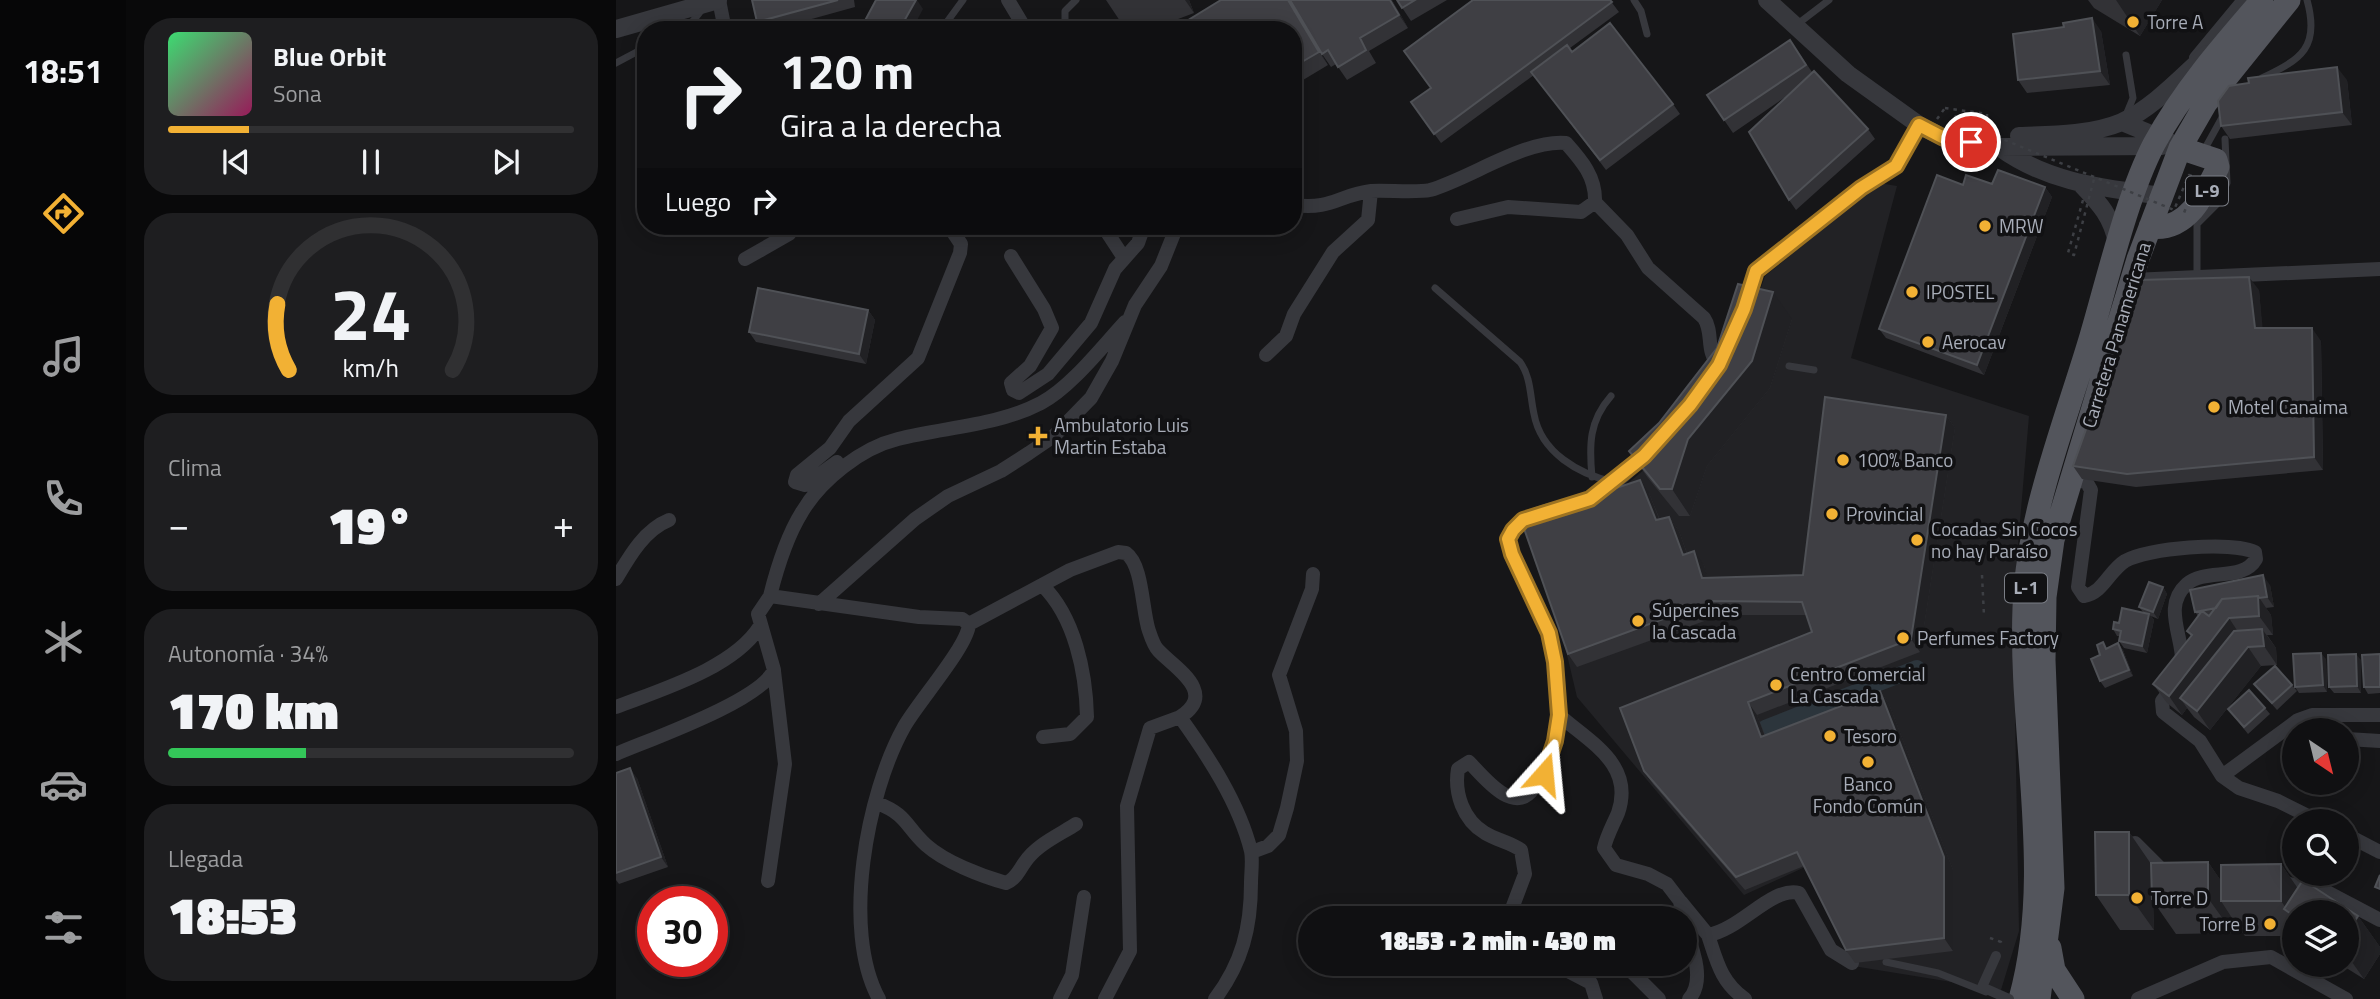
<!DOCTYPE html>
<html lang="es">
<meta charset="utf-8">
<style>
:root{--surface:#101012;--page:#1e1e20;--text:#f1f3f6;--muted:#9c9d9f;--line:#303032;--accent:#f2b134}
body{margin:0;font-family:"Titillium Web",sans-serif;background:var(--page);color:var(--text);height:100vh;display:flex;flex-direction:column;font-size:26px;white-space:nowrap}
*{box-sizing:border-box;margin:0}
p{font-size:23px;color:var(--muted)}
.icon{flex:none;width:38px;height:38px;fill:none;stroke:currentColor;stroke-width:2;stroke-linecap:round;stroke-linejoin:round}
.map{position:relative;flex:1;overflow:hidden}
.drawer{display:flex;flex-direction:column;gap:18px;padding:18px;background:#09090a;width:490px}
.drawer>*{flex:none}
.top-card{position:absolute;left:21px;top:21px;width:665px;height:214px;border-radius:28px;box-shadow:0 4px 18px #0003,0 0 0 2px var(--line);background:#101012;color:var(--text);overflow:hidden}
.needle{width:46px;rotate:145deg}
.controls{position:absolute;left:1666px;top:718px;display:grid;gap:14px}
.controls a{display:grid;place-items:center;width:77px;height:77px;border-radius:50%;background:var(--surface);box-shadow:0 4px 18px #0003,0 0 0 2px var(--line);font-size:35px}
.speed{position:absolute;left:21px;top:886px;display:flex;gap:14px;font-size:35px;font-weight:700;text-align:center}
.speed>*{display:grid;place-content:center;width:91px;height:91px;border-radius:50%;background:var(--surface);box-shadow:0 4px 18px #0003,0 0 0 2px var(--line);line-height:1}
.speed .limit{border:10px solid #d22;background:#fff;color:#111}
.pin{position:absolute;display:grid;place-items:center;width:60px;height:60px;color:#fff;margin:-30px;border:4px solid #fff;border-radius:50%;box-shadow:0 2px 7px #0007}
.me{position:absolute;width:77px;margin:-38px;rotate:18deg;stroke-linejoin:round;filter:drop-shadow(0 0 5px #0008)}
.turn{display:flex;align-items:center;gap:24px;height:147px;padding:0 28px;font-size:32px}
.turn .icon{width:91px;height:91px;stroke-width:2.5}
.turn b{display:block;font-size:49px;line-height:60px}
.then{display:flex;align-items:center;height:66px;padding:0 28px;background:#0003;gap:14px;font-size:26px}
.big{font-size:52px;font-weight:800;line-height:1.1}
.drawer .card{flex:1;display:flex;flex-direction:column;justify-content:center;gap:10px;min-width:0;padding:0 24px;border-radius:28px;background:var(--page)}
.drawer .dial{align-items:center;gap:0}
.dial svg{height:182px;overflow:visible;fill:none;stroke:var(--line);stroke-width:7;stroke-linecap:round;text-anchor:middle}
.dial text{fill:var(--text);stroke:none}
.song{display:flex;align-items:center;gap:21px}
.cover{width:84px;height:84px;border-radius:10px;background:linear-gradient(135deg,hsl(140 70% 55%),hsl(330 70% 35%))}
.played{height:7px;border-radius:4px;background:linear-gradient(90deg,var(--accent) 20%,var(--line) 20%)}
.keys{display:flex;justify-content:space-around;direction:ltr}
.heat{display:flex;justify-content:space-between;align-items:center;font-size:38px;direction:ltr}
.charge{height:10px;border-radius:5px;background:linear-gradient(90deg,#34c759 34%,var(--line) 0)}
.trip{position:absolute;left:682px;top:906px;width:399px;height:70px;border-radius:35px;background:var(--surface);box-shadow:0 4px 18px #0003,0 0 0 2px var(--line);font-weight:800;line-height:70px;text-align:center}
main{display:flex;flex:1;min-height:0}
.dock{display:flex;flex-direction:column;width:126px;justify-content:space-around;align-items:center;background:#060607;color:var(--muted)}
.dock .icon{width:49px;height:49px}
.dock .active{color:var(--accent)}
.dock b{font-size:32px;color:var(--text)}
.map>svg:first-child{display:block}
</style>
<main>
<nav class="dock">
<b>18:51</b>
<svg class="icon active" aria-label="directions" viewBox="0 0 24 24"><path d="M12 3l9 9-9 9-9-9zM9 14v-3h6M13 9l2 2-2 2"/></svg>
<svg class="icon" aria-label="music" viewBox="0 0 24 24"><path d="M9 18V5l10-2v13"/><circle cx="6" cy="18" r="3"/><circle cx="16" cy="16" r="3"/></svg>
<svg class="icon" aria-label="phone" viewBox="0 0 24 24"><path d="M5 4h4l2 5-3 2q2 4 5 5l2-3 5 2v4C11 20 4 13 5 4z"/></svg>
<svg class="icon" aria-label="climate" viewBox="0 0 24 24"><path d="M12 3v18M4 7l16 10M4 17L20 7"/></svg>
<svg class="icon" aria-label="car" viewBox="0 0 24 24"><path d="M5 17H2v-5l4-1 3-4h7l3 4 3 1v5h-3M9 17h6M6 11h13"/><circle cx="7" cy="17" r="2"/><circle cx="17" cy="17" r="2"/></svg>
<svg class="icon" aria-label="filters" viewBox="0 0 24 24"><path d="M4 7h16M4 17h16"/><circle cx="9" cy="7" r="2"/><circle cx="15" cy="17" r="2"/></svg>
</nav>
<section class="drawer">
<div class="card">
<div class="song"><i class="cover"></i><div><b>Blue Orbit</b><p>Sona</p></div></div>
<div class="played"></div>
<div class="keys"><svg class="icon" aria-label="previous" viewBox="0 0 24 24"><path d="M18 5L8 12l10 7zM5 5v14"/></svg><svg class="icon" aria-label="pause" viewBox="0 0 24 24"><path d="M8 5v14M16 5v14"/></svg><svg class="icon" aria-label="next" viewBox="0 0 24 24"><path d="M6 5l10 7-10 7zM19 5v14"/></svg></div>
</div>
<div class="card dial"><svg viewBox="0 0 100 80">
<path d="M14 69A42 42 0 1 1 86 69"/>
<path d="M14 69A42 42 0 0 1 9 40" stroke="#f2b134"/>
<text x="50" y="56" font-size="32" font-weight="700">24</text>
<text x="50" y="72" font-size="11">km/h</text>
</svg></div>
<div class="card"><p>Clima</p>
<div class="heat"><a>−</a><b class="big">19°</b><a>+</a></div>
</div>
<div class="card"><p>Autonomía · 34%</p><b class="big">170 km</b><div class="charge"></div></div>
<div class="card"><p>Llegada</p><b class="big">18:53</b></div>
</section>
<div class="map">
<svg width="1764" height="999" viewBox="0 0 1764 999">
<rect width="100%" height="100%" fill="#161618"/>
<path fill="#222225" d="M1263,183L1281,186L1235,358L1413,416L1397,603L1403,931L1385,990L1237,966L1189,867L1128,895L961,697L943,621L1004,490L1055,447L1136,314L1149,276Z"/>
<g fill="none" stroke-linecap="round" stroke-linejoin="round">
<path stroke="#2c353c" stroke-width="16" d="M1149,728L1301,668"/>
<path stroke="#3d3f44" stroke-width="2.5" stroke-dasharray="3.5 5" stroke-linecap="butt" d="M1321,119L1329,108
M1366,575L1368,616
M1374,938L1385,942L1384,944"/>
<path stroke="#37383d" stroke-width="7" d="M1018,0L1025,11L1031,34
M1179,26L1213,0
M61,30L77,21L87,8
M325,30L347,0
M455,30L449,20V11L460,0
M0,63L30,47
M1646,78C1686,59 1704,47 1691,0
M1510,115L1517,98L1510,55
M1587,152L1608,114
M1581,277V224L1603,202L1611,183L1609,139
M819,288L904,362C915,377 914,396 918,414C925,453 963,474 997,482
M1173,366L1198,370
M976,477C973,445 973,421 995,396
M1270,962L1322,973L1370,992"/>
<path stroke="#37383d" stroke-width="14" d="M103,0L109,30
M392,0L410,30
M1580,58L1628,0
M677,205C717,210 722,195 755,191C771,190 801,193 814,190C853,179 910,139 950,143C966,161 980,177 979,202L1011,235L1032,268L1088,318C1098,333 1089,351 1103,365
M841,219L892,207L965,212L979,202
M487,226L508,258
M395,256L428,309L436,328L414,366L395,383L397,390L403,393L432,374L475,323L499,269L522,243L528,226
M129,259L173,234L179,226
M1516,280L1764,269
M1130,305L1140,271L1245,188L1280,166L1303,125
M650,355L670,336L678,314L717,252L752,220L755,191
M221,462L189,485L179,482L181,475L214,448L233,421L302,358L344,253L345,244L333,226
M1456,477L1471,483L1475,490L1462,587L1468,596C1487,593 1493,571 1509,561C1531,548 1615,541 1639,552L1640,559C1627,582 1589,568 1571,584C1545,607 1569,639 1566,666
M0,579C13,557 28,530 53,520
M426,585C459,617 470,673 471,717L454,734L427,737
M154,596C161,568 171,536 186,512C205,480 245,448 282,439C329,427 381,426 425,403C454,388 486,347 509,322
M203,604L299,519L332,496L385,471L413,453L438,436L475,398L496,361L519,305L545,266L561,226
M353,624L454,570L502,552L510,553C527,565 526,611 533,631C535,637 538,646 542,650C557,667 603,692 564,717
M1559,684L1546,701L1547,712L1584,741L1606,776L1623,788L1662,801L1702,821
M0,707C44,690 118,668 144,626
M943,715C973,742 1019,764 1002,813C997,825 991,835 988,848L1000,865L1032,874L1051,884L1064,901L1067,919
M1731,739L1764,741
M0,754C35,739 144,701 158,670L142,614L154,596L303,617L346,619L353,624
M1606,776L1682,720L1696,715H1764
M261,803C292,815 289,826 310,845C329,862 365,876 390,883C400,879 403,870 409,862C420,845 443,835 460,824
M1731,835L1764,852
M1519,843L1545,869L1556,872
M636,852L652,846L663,835L671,808L681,761L680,731L663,675L696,589L697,574
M152,881L169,764L158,671
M1663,882L1709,891L1764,920
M1065,902L1092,935C1124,930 1156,886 1183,893L1215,950L1236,963
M892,919L909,874L905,850C894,842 880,840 869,833C847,820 838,793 842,769L853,762C867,776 897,816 917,789C947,748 948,680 933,633C923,600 900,572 892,539C908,506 948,511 976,497C997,487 1019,466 1034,449
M1069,927C1076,947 1090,981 1073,999
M1092,935C1101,962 1105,982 1129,999
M913,964L952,971L975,983L980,999
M1008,964L1043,999
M263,999C225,930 251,793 288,727C302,702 352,646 353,624
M444,999L456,975L468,897
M489,999L514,951L511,806L534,728L564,717C592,756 623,803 635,851C637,860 635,873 635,883C635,928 626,963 599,999
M1522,999L1607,962L1655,957L1730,999"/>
<path stroke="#37383d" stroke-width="18" d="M1151,0L1232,74L1303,125L1328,138L1383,147L1546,146
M0,29L102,0
M1506,122L1552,141
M1403,136C1436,135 1475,135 1506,122C1538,107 1565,77 1591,54
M1383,147C1432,183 1488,188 1546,196
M1466,185C1484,204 1496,217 1501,243"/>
<path stroke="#53555c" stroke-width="23" d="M1534,227C1571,232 1589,194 1602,167L1600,160L1564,148
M1434,948L1438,970L1457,999
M1404,999C1439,872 1403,737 1408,608C1411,515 1449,424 1475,336C1492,278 1511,196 1538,144C1566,92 1607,45 1646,0
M1423,999L1437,888L1428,660L1429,597L1437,540L1522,259L1564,148L1590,103L1673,0"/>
<path stroke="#3d3f44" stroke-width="2.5" stroke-dasharray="3.5 5" stroke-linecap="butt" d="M1329,108L1371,114V119L1337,116L1336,124L1372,133L1558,210L1573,175L1581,178L1568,213
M1467,200L1452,253L1458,255L1478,179"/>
<path stroke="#37383d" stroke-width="10" d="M1380,956L1366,987L1393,999"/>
</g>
<path fill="#323236" d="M136,0H238L239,7L156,30H147L141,22Z
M490,0H573L578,13L533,30H510Z
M603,0H673L712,65L677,86V30Z
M674,0H776L792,28L753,51L760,63L731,80L720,64L715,67L706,54Z
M781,0H831L795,21Z
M994,0L1003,12L954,48L956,52L1057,104L1064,114L990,170L918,75L825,143L795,102L815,88Z
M1472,0H1546L1524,36L1478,8Z
M1485,31L1494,85L1411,93L1402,80Z
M1174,40L1196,72L1252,129L1259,139L1180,210L1173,200L1168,98L1117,133L1091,95Z
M1731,80L1736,125L1614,139L1605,126Z
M1376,184L1429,187L1436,197L1368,375L1270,338L1263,329L1347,185Z
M1643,290L1646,328L1705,341L1707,470L1520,487L1466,479L1457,466Z
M252,310L259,320L250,364L140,342L133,332Z
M1176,319L1154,388L1091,466L1074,516H1063L1032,478L1013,451Z
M1330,415L1339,428L1304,652L1141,715L1149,735L1264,691L1273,704L1337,870V951L1239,963L1230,950L1188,866L1129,890L1037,784L1028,771L1196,632L1190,615H1105L961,667L952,654L1033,493L1044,520L1053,517L1063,531L1071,553L1088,565L1091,578L1187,575Z
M1654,585L1658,607L1650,608L1655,615L1657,635H1651L1660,648L1661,665L1645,666L1594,730L1578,717L1571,708L1566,715L1551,703L1537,684L1575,636L1571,631L1582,616L1579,612Z
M1547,587L1551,594L1542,619L1535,616L1538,620L1531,653L1508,648L1503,641L1504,636H1501L1497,629L1503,623L1527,612L1523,607Z
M1502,643L1507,650L1517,676L1489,688L1484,681V655L1491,648Z
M1764,654V693L1752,694L1748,687Z
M1710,659L1711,692L1683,693L1679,687Z
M1745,660V693H1718L1713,687Z
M1638,684L1676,685L1681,691L1661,710Z
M1649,708L1654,714L1632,734L1612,709Z
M0,773L21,778L52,867L3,884L0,880Z
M1479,832H1513L1535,864L1592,862L1605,881V865L1665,864L1682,889L1687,880L1742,916L1764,947V954L1748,979L1724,964H1731V912H1678V936H1629L1616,918L1617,933L1560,934L1537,901L1538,930H1504L1480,895Z"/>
<path fill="#212124" d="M300,0H301L307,9L296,30H283Z
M569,0H573L578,13Z
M672,0H673L712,65L703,52Z
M774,0H776L792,28L783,15Z
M1500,0H1546L1524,36Z
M1476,18L1485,31L1494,85L1484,71Z
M1721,67L1731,80L1736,125L1726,112Z
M1429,187L1436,197L1368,375L1361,365Z
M1633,277L1643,290L1648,342L1639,328Z
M1157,292L1176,319L1154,388L1091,466L1074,516L1056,489L1072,439Z
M252,310L259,320L250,364L243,354Z
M1696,328L1705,341L1707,470L1698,457Z
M1330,415L1339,428L1304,652L1295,639Z
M1024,480L1033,493L1049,534L1040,520Z
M1053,517L1063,531L1076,568L1067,555Z
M1078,551L1088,565L1095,591L1086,578Z
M1647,575L1654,585L1658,607L1651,597Z
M1547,587L1551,594L1542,619L1537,612Z
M1642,596L1655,615L1657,635L1643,616Z
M1533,614L1538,620L1531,653L1526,646Z
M1613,618L1626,638L1564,698L1571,708L1566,715L1553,696Z
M1646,629L1660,648L1661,665L1648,646Z
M1502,643L1507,650L1517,676L1513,670Z
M1632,647L1645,666L1594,730L1581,711Z
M1705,653L1710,659L1711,692L1707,685Z
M1740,654L1745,660V693L1741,686Z
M1264,691L1273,704L1337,870V951L1328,938Z
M1132,702L1141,715L1154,750L1145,737Z
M14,768L21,778L52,867L45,857Z
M1513,832L1537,867L1536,899L1537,901L1538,930L1513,895Z
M1592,862L1616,897L1605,901L1616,918L1617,933L1592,898Z
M1665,864L1689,899L1673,912L1665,901Z
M1742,916L1764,947V954L1748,979L1731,955V933Z"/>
<path fill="#3f3f44" stroke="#4f5156" stroke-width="2" d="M136,0H222L141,22Z
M260,0H300L283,30H244Z
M605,0H672L703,52L677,67V30H556Z
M674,0H774L783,15L744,38L750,50L722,67L712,50L706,54Z
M781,0H799L786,8Z
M857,0H994L996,2L818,134L795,102L815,88L788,51Z
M1476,18L1484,71L1402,80L1397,34L1448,27L1447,23Z
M351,21L359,30H342Z
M994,23L1057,104L984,160L915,72L951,45L956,52Z
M1174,40L1190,65L1108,120L1091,95Z
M1721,67L1726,112L1605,126L1602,101L1613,86L1633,83L1632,78Z
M1198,71L1252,129L1173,200L1133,132Z
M1382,170L1429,187L1361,365L1263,329L1321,175L1347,185L1350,175L1376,184Z
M1633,277L1639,328H1696L1698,457L1511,474L1457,466L1523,280Z
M1122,284L1157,292L1136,361L1072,439L1056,489H1044L1013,451L1043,423L1101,348Z
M142,288L252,310L243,354L133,332Z
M1209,397L1330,415L1295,639L1132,702L1145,737L1264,691L1328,857V938L1230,950L1181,852L1120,877L1028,771L1004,708L1196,632L1186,602L1096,601L952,654L905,520L1024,480L1040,520L1053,517L1067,555L1078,551L1086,578L1187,575Z
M1647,575L1651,597L1643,598L1642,596L1606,599L1600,608L1579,612L1574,590Z
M1533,582L1547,587L1537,612L1523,607Z
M1642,596L1643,616L1613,618L1553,696L1537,684L1576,635L1571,631L1586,611L1593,616L1606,599Z
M1506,608L1533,614L1526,646L1503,641L1505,631L1497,629L1498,622L1503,623Z
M1646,629L1648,646L1632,647L1581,711L1564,698L1618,631Z
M1487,642L1490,649L1502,643L1513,670L1484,681L1475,659L1484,655L1481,645Z
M1705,653L1707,685L1679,687L1677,654Z
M1740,654L1741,686L1713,687L1712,655Z
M1764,654V687H1748L1746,655Z
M1659,666L1676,685L1656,703L1638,684Z
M1633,690L1649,708L1628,727L1612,709Z
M14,768L45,857L0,873V773Z
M1479,832H1513V895H1480Z
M1592,862V898L1536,899L1535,863Z
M1665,864V901H1605V865Z
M1764,875V889L1759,887Z
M1687,880L1742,916L1731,933V912H1678V916L1668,909Z"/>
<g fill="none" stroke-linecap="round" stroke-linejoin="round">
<g stroke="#9d7322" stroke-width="18">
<path id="route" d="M928,774L939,741L943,715L939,662L933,633L896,554L892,539L897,530L907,520L974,499L1028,456L1074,405L1103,365L1128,309L1140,271L1245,188L1280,166L1303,125L1328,138L1355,142"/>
</g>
<use href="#route" stroke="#f2b134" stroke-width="12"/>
</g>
<g fill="#f2b134" stroke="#111113" stroke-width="2.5">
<circle cx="1517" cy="22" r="7"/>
<circle cx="1369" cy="226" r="7"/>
<circle cx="1296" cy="292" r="7"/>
<circle cx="1312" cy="342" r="7"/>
<circle cx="1598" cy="407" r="7"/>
<path d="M418.5 425.5h7v7h7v7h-7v7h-7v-7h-7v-7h7z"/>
<circle cx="1227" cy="460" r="7"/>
<circle cx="1216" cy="514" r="7"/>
<circle cx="1301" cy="540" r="7"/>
<circle cx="1022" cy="621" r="7"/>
<circle cx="1287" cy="638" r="7"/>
<circle cx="1160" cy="685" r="7"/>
<circle cx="1214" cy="736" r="7"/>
<circle cx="1252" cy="762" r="7"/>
<circle cx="1521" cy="898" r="7"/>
<circle cx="1654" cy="924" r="7"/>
</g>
<g text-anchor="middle" stroke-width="7" stroke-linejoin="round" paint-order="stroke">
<g fill="#111113" stroke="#7b7e86" stroke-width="2">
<rect x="1570" y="176.5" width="42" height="29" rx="5"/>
<rect x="1389" y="573.5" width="42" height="29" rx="5"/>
</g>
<g font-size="18" font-weight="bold" fill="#a8adb8">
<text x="1591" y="197">L-9</text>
<text x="1410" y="594">L-1</text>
</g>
<g font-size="19" fill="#a8adb8" stroke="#111113" text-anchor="start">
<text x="1531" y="29">Torre A</text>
<text x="1383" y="233">MRW</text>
<text x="1310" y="299">IPOSTEL</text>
<text x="1326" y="349">Aerocav</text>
<text x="1612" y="414">Motel Canaima</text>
<text x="438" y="432">Ambulatorio Luis<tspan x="438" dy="22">Martin Estaba</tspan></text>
<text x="1241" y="467">100% Banco</text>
<text x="1230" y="521">Provincial</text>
<text x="1315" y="536">Cocadas Sin Cocos<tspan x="1315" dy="22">no hay Paraíso</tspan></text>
<text x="1036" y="617">Súpercines<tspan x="1036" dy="22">la Cascada</tspan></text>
<text x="1301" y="645">Perfumes Factory</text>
<text x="1174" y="681">Centro Comercial<tspan x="1174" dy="22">La Cascada</tspan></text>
<text x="1228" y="743">Tesoro</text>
<text x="1252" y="791" text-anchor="middle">Banco<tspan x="1252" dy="22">Fondo Común</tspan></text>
<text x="1535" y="905">Torre D</text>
<text x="1640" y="931" text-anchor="end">Torre B</text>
</g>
<g font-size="19" fill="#a8adb8" stroke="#111113">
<text transform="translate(1500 335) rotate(-73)" y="7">Carretera Panamericana</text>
</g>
</g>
</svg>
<div class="controls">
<a><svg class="needle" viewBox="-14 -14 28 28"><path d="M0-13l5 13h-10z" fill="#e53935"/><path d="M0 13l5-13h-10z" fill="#9c9d9f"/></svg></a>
<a><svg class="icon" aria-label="search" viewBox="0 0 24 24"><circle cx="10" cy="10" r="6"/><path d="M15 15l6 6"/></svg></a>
<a><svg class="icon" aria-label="layers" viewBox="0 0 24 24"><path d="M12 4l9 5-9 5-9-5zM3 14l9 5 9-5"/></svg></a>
</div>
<div class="speed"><div class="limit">30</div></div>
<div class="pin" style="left:1355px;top:142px;background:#d93025"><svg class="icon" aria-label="arrive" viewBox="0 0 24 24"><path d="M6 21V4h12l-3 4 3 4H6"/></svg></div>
<svg class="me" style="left:928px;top:774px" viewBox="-20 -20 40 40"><path d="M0-17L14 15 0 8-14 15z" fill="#f2b134" stroke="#fff" stroke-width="4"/></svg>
<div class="trip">18:53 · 2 min · 430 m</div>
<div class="top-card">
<div class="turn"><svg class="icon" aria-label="right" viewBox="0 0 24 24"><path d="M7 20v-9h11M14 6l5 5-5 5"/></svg><div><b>120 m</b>Gira a la derecha</div></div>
<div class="then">Luego<svg class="icon" aria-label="right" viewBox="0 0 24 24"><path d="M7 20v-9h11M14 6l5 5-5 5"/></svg></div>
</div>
</div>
</main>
